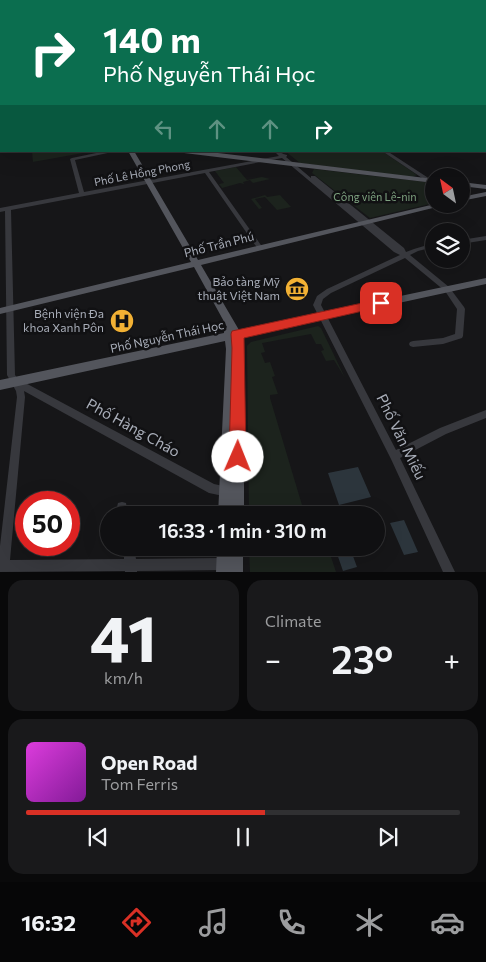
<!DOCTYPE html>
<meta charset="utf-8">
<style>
:root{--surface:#101012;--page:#19191b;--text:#f1f3f6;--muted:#9c9d9f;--line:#303032;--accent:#d93025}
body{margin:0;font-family:Commissioner,sans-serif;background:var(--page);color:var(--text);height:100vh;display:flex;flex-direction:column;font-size:19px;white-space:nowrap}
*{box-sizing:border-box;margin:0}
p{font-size:16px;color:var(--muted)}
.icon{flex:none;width:28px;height:28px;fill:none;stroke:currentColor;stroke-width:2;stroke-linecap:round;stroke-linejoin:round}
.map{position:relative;height:572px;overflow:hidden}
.sheet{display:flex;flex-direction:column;gap:8px;padding:8px;background:#09090a;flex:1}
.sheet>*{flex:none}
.top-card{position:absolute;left:0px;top:0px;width:486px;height:152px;box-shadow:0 5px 20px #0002,0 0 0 1px var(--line);background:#0b6e4f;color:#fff;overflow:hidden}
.needle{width:32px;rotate:327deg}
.controls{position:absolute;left:425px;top:168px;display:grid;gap:10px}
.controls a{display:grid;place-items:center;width:45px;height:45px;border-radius:50%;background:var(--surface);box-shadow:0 5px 20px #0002,0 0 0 1px var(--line);font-size:25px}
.speed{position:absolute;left:15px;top:491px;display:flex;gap:10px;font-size:25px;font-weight:700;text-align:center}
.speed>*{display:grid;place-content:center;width:65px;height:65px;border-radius:50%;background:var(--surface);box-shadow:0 5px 20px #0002,0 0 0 1px var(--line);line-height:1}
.speed .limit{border:8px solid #d22;background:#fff;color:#111}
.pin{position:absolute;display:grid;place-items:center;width:42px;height:42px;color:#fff;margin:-21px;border-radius:10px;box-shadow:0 2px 8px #0006}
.me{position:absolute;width:55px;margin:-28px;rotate:1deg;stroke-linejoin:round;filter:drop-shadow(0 0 4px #0008)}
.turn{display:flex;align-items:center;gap:18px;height:105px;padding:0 20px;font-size:22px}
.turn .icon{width:65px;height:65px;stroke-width:2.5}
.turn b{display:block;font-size:35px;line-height:42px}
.lanes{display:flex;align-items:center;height:48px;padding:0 20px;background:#0003;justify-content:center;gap:25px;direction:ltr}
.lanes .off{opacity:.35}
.big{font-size:38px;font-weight:600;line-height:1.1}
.sheet .widget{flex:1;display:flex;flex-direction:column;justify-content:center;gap:8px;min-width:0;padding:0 18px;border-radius:15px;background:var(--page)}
.sheet .dial{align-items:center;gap:0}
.dial b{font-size:65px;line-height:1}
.song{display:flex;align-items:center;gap:15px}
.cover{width:60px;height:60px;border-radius:8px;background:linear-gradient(135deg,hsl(300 70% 55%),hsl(290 70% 35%))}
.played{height:5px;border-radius:2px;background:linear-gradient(90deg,var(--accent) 55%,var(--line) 55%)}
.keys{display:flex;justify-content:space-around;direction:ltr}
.heat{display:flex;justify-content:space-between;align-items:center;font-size:28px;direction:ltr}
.sheet .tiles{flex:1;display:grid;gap:8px;grid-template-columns:1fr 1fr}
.widget:last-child{grid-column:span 2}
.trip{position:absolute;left:100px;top:506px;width:285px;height:50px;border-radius:25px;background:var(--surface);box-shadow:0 5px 20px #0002,0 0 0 1px var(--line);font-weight:600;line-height:50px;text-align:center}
.dock{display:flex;height:80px;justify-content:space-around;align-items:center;background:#060607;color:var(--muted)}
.dock .icon{width:35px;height:35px}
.dock .current{color:var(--accent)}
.dock b{font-size:22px;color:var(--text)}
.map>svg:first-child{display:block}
</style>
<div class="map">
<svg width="486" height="572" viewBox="0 0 486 572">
<rect width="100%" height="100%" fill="#161618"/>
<path fill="#1c231d" d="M32,151H82L83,153L33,162Z
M285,151H382L417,175L413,177L300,163Z
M236,167L247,180L262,177L270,179L253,183L250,180L243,182L244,184L240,183L222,188L219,184L224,183L215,171Z
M314,169L434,183V203L370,218L312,173Z
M265,195L267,197L280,195L291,207L277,210L265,197L255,199L262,208L259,209L251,199Z
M318,326L321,328L345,378L334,360L326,361L321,351L324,350L321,344H316L311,334L262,343L265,352L261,353L265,363L270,362L275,376L272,377L278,394L270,395V398L305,515H249L247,346L251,342Z
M249,548H328L336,572H250Z"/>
<path fill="#2c353c" d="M358,467L371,497L339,505L328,473Z
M404,520L418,552L404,555L390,523Z
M335,548H350L357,567L343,571Z"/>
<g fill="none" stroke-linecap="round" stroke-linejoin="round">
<path fill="#37383d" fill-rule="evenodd" d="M485,75H486V78H485Z
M485,91H486V94H485Z
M485,116H486V119H485Z
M106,151H117L75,160L84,192L279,156L274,151C279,151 282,154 287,155V156L286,157L311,178V176H315L404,248L406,252L414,249L434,243V247L418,251L410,255L449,287L464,307L465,309L463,336L462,338L443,344L413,347L410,346L409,344L410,342L413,341L443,338L455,334L457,309L445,291L405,258L331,293L323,299L321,305L396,450L440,428L486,410V418L446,434L400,458L455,572H443L391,459L313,305L317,296L327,289L400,255L394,252L282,158L209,172L263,248L260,250L258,249L205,173L11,210L15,375L18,379L214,484L232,488L233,492L232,496L228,497L209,493L24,391L25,397L10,560L124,559V548H134L136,559L223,558L227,560L229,564L227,568L223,570L137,571V572H125V571L0,572V546L17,397L16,391L7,375L5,211L0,212V208L79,193L70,159L72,158Z
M382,151H387L433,181L432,182H428Z
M486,236V240L461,244V240Z
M122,502L126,503L128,515H118L117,507L118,503Z"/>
<path fill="#53555c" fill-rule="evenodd" d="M128,151H134L198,260L435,204H446L445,205L201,265L239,330L486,278V284L242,337L244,348V515H218L226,349L225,341L0,390V380L224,333V330L227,327L194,267L0,314V308L191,262Z
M181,151H201L434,179V183L184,153Z
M461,182L486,185V189L461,186Z
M486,192V196L461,201V197Z
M217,548H243V572H216Z"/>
</g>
<linearGradient id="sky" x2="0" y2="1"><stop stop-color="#0c0c0d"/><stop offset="0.48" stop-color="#363c48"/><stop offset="1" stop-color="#363c48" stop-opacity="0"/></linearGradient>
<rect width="486" height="153" fill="url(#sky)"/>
<path fill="#d93025" stroke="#8d1f18" d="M381,299L387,303L385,306L244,338L246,457L243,463L238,465L232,463L229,457L232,348L231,334L232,331Z"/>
<defs>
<g id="museum-disc" transform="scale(1.25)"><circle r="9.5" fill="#f2b134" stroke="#111113"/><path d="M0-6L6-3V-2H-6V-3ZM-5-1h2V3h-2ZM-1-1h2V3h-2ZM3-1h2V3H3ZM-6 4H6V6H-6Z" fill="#111"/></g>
<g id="hospital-disc" transform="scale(1.25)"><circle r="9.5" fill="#f2b134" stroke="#111113"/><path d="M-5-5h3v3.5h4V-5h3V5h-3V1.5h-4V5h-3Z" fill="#111"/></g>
</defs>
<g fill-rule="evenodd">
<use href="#museum-disc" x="297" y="289"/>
<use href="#hospital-disc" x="122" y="321"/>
</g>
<g text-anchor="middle" stroke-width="5" stroke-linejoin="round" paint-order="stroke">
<g font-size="11" fill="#a8adb8" stroke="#111113">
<text transform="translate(142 173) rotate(-11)" y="4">Phố Lê Hồng Phong</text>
</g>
<g font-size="11" fill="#7fa381" stroke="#111113">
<text x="375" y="201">Công viên Lê-nin</text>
</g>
<g font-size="12" fill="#a8adb8" stroke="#111113">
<text transform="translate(219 245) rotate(-14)" y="4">Phố Trần Phú</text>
<text transform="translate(167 337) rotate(-12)" y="4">Phố Nguyễn Thái Học</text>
</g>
<g font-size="12" fill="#a8adb8" stroke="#111113" text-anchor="end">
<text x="280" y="286">Bảo tàng Mỹ<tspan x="280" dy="14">thuật Việt Nam</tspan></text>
<text x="104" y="318">Bệnh viện Đa<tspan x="104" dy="14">khoa Xanh Pôn</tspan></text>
</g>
<g font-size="15" fill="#a8adb8" stroke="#111113">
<text transform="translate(133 428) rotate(29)" y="5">Phố Hàng Cháo</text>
<text transform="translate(401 437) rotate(64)" y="5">Phố Văn Miếu</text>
</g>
</g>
</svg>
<div class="controls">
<a><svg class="needle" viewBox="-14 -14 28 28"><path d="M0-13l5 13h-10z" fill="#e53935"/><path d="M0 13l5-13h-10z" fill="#9c9d9f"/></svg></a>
<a><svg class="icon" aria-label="layers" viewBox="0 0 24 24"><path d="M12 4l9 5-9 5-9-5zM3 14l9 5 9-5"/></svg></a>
</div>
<div class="speed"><div class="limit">50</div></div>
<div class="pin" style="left:381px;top:303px;background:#d93025"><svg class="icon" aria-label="arrive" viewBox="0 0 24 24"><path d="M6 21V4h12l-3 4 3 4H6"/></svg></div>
<svg class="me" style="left:238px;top:457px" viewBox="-20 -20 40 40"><circle r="19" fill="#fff"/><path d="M0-13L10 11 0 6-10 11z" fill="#d93025"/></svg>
<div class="trip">16:33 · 1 min · 310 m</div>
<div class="top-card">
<div class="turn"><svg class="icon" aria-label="right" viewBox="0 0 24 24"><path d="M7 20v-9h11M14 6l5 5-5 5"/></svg><div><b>140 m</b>Phố Nguyễn Thái Học</div></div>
<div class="lanes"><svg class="icon off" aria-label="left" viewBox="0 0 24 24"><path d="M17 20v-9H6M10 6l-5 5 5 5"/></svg><svg class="icon off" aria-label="ahead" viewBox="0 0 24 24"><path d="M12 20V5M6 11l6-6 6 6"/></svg><svg class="icon off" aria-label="ahead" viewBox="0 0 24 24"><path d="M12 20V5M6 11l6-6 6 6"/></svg><svg class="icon" aria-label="right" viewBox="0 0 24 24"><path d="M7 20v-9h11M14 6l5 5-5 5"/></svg></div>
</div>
</div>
<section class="sheet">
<div class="tiles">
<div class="widget dial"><b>41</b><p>km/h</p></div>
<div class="widget"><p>Climate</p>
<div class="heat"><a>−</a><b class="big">23°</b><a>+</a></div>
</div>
<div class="widget">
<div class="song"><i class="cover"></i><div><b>Open Road</b><p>Tom Ferris</p></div></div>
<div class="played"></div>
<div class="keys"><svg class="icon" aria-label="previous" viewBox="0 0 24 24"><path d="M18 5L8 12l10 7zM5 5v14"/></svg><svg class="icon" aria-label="pause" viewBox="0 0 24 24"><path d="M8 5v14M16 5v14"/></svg><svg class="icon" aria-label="next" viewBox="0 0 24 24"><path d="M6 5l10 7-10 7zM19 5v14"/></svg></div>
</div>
</div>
</section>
<nav class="dock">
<b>16:32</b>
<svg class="icon current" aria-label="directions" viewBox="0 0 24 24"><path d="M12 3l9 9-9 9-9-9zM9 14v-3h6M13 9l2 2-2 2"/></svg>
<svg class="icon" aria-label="music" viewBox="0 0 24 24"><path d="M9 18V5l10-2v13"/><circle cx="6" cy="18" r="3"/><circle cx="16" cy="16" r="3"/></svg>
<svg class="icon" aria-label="phone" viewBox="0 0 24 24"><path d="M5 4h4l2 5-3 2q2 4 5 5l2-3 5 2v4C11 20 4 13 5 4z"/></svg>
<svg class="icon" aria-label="climate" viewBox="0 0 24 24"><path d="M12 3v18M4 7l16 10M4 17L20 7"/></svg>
<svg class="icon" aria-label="car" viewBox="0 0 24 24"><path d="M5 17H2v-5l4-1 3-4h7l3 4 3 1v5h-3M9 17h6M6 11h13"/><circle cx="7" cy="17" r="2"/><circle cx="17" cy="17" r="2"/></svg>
</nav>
